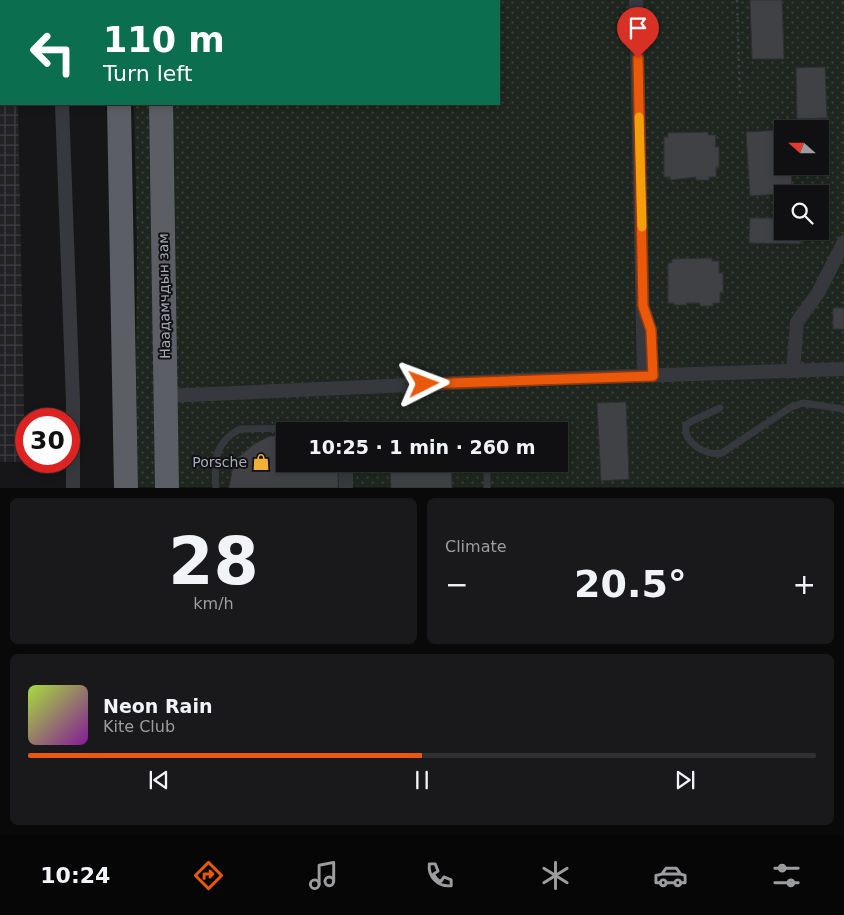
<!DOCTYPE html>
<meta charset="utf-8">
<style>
:root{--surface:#101012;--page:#19191b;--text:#f1f3f6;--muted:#9c9d9f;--line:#303032;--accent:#ea580c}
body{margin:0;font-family:"DejaVu Sans",sans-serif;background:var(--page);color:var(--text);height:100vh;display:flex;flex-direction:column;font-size:19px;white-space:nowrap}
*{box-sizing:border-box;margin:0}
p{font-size:16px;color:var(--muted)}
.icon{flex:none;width:28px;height:28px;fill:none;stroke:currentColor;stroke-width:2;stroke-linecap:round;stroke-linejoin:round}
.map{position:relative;height:488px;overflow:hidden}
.details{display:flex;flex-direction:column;gap:10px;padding:10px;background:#09090a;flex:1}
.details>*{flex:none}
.guide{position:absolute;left:0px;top:0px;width:500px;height:105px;box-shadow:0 2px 8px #0003,0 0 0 1px var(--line);background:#0b6e4f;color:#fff;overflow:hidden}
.needle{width:32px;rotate:291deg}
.controls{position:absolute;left:774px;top:120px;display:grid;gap:10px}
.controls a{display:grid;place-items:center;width:55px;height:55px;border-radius:0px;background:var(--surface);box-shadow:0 2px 8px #0003,0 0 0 1px var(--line);font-size:25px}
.speed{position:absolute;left:15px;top:408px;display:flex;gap:10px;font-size:25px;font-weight:700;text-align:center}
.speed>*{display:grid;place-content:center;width:65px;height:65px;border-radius:50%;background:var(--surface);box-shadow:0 2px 8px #0003,0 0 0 1px var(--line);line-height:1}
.speed .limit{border:8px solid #d22;background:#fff;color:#111}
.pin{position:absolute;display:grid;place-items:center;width:42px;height:42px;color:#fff;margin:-51px -21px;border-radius:50% 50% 50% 0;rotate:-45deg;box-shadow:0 0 5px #0007}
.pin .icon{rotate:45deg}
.me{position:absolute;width:55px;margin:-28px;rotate:87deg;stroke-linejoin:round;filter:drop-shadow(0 0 4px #0008)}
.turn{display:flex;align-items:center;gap:18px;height:105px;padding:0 20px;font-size:22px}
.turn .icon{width:65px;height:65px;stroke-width:2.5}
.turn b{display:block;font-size:35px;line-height:42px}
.big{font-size:38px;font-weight:800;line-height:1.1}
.details .card{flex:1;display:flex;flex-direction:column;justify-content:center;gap:8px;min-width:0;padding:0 18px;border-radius:8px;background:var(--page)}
.details .dial{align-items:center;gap:0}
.dial b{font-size:65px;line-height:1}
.song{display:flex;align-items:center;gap:15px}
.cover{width:60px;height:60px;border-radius:8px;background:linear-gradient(135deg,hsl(80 70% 55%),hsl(290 70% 35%))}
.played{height:5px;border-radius:2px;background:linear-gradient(90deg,var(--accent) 50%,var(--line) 50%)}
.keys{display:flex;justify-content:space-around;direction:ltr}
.heat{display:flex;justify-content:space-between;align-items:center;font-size:28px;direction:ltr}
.details .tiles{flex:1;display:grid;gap:10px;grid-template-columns:1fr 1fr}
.card:last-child{grid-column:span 2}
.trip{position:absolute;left:276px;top:422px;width:292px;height:50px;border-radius:0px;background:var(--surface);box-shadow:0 2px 8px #0003,0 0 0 1px var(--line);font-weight:800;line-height:50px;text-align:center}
.dock{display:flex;height:80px;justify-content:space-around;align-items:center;background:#060607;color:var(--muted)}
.dock .icon{width:35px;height:35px}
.dock .active{color:var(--accent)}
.dock b{font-size:22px;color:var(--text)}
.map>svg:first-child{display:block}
</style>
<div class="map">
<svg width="844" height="488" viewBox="0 0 844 488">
<defs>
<pattern id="industrial-grid" width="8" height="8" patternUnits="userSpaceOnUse" patternTransform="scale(1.25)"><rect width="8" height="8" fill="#222225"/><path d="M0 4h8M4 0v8" fill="none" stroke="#3f3f43"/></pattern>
<pattern id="green-dots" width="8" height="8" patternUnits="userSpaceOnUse" patternTransform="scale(1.25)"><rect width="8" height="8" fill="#1e261f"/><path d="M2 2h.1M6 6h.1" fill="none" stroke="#3c433d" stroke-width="1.8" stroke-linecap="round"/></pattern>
</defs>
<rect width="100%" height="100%" fill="#161618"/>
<path fill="url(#industrial-grid)" d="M0,0H16L1,1V104H18L25,462H0Z"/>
<path fill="url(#green-dots)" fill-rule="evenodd" d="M135,0H844V487H138L136,363L137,251L134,104H499V1ZM782,129H820V166H782ZM782,194H820V231H782ZM285,431H560V464H285Z"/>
<path fill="#404145" stroke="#303034" d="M750,0H782L784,59H752Z
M825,67L827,118L797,119L796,68Z
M782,130V166H791L792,193L750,196L746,132Z
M708,132V135H716L715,147H719V167H716V177H709V180H696V177L670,180V177H664V137H668V133Z
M750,218H782V231H808L800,244L749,243Z
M712,258V261H719V273H723V293L720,292V303H713V306H700V303H686L687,305H674V303H668V263H672V259Z
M833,308H844V329H833Z
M626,402L629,479L601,481L597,403Z
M270,436H285V464H342V470H338V488H229L232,471L240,456L254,444Z
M390,464H451L452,488H391Z"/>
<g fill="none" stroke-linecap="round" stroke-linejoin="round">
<path stroke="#3d3f44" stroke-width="2.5" stroke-dasharray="2.5 4" stroke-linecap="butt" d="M737,0L740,97"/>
<path stroke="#37383d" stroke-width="7" d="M720,408L690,422L686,425C683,443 706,456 722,453L791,407L803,403L844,409
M487,464V488
M216,488C214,461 214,443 240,429L486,426V431"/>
<path stroke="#37383d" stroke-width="14" d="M59,0V1
M636,0L644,376
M62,104L73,402V488
M793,371L797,322L818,293L844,242
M165,396L543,379L844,369
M346,427V431
M346,464V488"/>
<path stroke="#5b5e65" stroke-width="24" d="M117,0L118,1
M160,0V1
M119,104L126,488
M161,104L167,488"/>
</g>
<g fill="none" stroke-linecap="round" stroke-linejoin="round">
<g stroke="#983908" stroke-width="12">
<path id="route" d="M424,384L653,376L651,330L643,306L638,58"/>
</g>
<use href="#route" stroke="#ea580c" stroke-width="9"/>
<path stroke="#f59e0b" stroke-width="9" d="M639,117L642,227"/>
</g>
<defs>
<g id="shop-bare" transform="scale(1.35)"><path d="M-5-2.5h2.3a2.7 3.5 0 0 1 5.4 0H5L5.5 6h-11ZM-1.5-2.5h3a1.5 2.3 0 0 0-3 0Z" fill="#f2b134" stroke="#111113" stroke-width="2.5" paint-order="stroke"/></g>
</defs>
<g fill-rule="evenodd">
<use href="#shop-bare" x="261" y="462"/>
</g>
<g text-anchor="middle" stroke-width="4" stroke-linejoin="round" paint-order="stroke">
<g font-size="14" fill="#a8adb8" stroke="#111113">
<text transform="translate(164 296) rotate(-91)" y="5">Наадамчдын зам</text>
</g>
<g font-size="14" fill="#a8adb8" stroke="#111113" text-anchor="end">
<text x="247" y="467">Porsche</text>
</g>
</g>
</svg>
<div class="controls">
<a><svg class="needle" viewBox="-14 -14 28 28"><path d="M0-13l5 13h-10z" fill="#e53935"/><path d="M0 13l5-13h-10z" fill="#9c9d9f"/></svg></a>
<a><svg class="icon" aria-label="search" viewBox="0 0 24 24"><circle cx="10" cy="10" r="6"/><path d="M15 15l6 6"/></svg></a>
</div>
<div class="speed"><div class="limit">30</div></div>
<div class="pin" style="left:638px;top:58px;background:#d93025"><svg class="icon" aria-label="arrive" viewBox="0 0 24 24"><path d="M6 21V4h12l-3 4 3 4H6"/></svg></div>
<svg class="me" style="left:424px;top:384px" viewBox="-20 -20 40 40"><path d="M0-17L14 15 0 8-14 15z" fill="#ea580c" stroke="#fff" stroke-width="4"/></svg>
<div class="trip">10:25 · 1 min · 260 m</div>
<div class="guide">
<div class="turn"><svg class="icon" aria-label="left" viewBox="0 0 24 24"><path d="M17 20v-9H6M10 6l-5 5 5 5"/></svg><div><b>110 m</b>Turn left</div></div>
</div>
</div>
<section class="details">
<div class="tiles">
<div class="card dial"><b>28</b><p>km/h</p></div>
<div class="card"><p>Climate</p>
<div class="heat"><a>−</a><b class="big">20.5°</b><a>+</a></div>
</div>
<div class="card">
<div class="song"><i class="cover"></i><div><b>Neon Rain</b><p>Kite Club</p></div></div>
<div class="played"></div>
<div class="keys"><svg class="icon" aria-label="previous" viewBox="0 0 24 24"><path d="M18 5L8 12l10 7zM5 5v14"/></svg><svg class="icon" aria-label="pause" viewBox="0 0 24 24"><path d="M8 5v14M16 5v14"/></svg><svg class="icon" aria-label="next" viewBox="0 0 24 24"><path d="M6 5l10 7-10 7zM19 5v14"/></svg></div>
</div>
</div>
</section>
<nav class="dock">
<b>10:24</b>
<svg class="icon active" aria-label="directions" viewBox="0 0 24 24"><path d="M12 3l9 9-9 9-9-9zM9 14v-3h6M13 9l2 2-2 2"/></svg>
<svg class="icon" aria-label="music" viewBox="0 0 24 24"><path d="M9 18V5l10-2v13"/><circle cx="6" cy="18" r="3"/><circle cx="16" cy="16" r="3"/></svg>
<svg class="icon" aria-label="phone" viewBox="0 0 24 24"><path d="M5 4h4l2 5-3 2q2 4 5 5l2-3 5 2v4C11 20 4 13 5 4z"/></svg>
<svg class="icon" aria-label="climate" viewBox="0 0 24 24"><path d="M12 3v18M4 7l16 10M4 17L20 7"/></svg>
<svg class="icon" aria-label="car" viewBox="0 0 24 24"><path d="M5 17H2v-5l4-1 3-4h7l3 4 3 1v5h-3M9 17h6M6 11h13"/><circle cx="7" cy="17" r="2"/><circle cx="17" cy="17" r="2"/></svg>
<svg class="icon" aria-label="filters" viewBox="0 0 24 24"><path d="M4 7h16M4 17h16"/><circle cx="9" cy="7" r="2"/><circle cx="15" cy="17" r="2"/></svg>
</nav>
